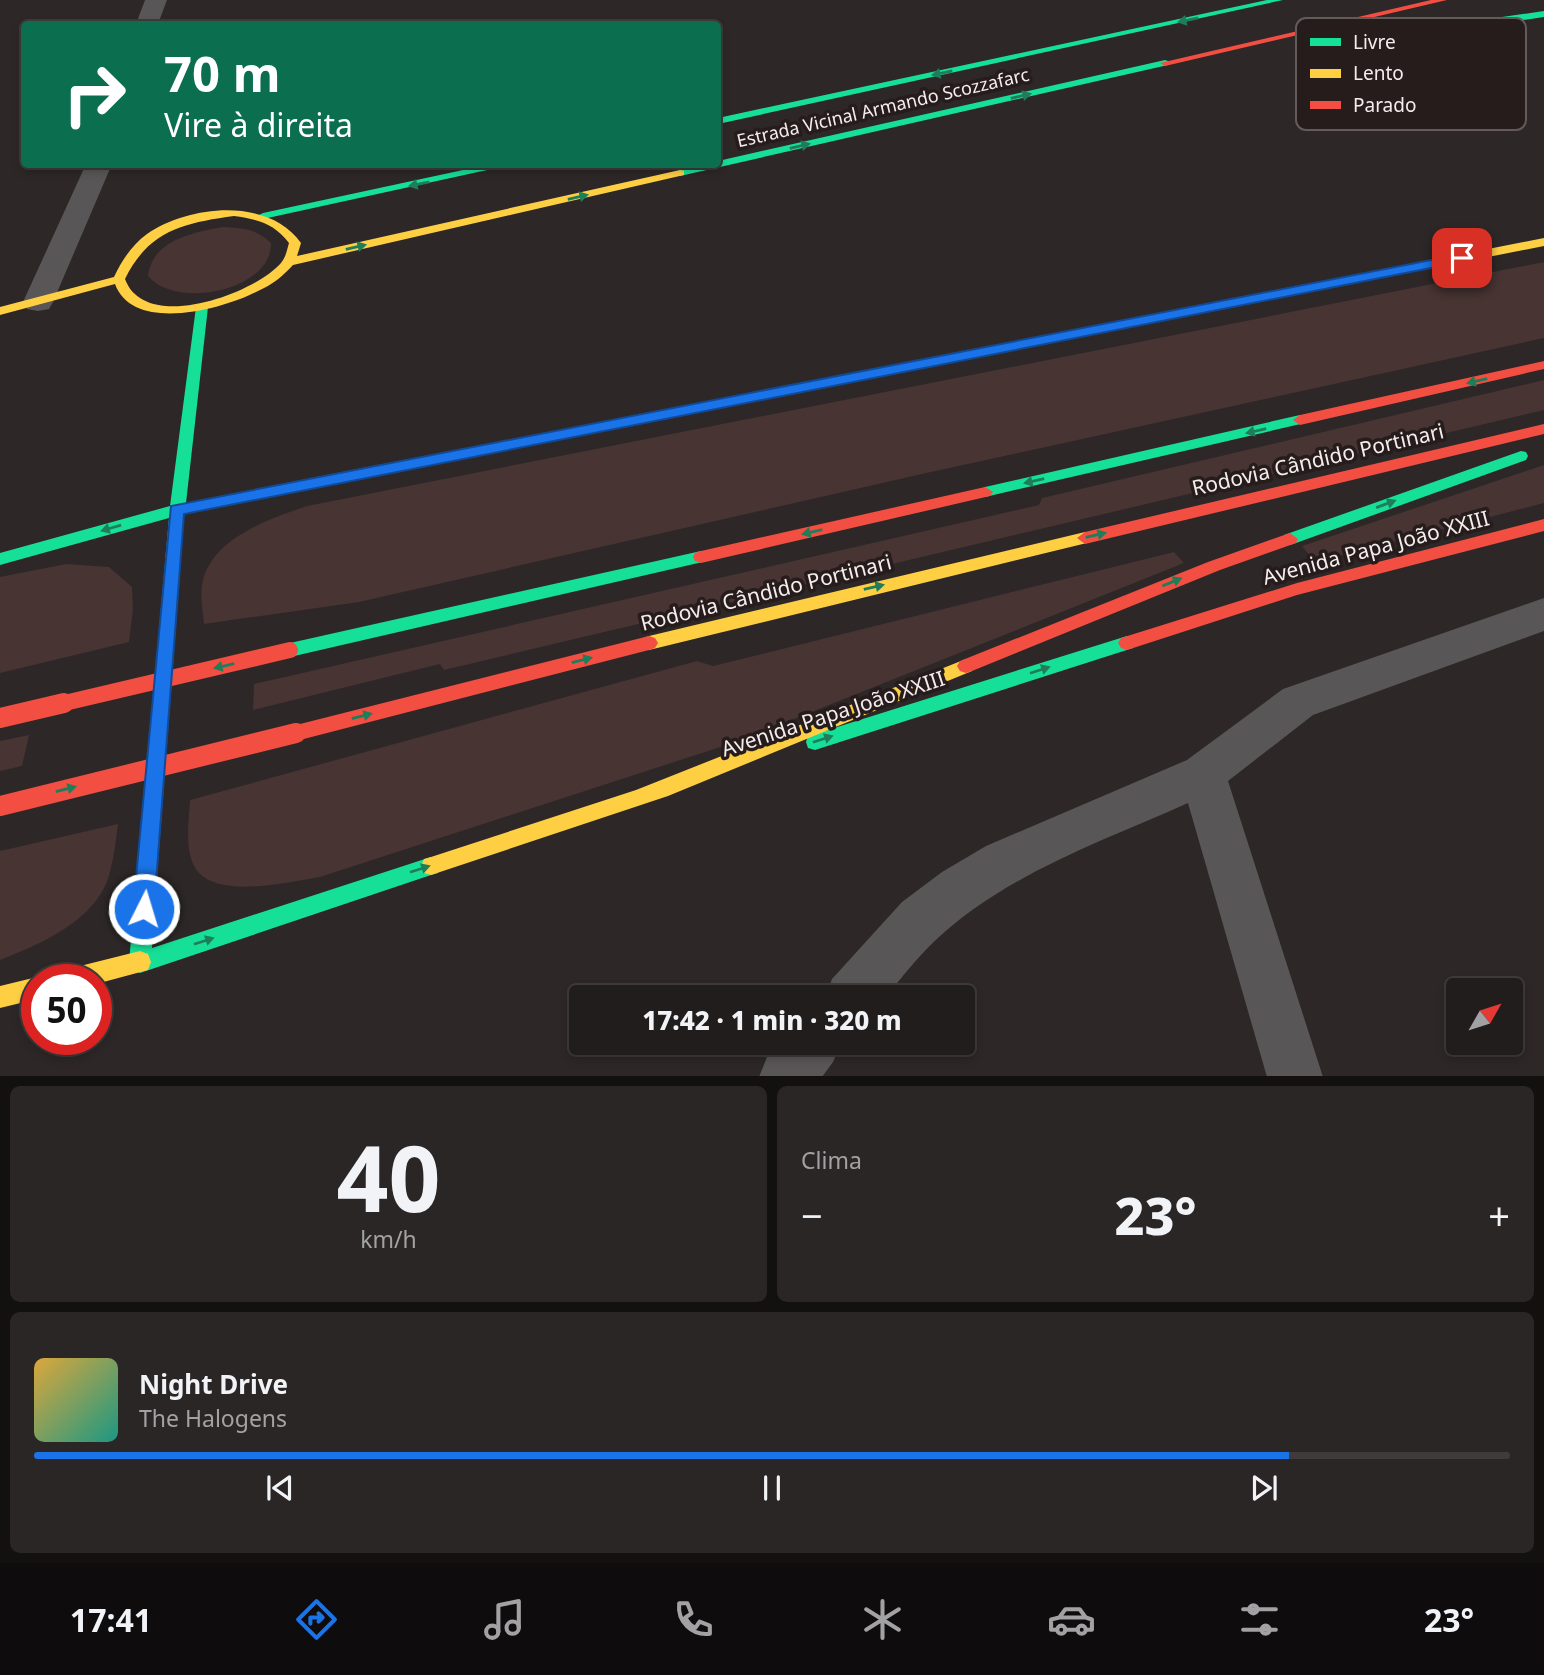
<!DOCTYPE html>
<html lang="pt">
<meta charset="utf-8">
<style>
:root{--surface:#221d1d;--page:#2a2626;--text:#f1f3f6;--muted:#a2a2a4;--line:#3f3b3b;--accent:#1a73e8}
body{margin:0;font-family:"Noto Sans",sans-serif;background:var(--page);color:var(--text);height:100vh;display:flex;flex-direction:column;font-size:26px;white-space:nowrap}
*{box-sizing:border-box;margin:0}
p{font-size:23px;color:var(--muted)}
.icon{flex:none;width:38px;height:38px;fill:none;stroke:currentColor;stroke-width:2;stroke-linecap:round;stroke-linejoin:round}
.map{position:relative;height:1076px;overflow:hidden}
.side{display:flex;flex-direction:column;gap:10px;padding:10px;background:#131010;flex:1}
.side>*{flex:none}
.top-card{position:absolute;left:21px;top:21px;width:700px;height:147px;border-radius:7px;box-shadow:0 4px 10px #0003,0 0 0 2px var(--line);background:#0b6e4f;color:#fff;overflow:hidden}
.needle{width:46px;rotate:51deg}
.controls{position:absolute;left:1446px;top:978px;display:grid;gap:14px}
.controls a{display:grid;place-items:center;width:77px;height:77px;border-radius:7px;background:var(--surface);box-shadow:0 4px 10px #0003,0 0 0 2px var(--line);font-size:35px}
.speed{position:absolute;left:21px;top:964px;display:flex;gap:14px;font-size:35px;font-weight:700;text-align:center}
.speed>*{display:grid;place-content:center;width:91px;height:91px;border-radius:50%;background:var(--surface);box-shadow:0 4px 10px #0003,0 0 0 2px var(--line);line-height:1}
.speed .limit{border:10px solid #d22;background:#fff;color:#111}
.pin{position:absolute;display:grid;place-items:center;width:60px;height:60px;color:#fff;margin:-30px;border-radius:14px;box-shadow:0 4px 10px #0006}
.me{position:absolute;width:77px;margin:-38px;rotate:5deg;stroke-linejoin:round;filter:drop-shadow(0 0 5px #0008)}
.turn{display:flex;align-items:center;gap:24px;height:147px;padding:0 28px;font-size:32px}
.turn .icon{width:91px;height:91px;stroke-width:2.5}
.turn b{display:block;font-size:49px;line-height:60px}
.big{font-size:52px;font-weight:800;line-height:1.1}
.side .card{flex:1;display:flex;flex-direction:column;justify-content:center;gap:10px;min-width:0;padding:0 24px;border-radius:10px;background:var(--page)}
.side .dial{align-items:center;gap:0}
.dial b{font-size:91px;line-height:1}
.song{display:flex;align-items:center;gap:21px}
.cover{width:84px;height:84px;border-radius:10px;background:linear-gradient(135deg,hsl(40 70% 55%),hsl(170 70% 35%))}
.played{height:7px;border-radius:4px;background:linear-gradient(90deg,var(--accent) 85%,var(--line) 85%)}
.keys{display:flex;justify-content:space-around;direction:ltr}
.heat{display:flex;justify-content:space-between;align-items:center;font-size:38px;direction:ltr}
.side .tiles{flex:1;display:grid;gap:10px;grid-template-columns:1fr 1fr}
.card:last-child{grid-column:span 2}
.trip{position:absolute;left:569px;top:985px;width:406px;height:70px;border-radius:7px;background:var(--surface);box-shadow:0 4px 10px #0003,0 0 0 2px var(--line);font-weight:800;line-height:70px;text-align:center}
.dock{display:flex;height:112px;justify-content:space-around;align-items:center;background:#0e0c0c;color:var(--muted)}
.dock .icon{width:49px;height:49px}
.dock .current{color:var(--accent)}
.dock b{font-size:32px;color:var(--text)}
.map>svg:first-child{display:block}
</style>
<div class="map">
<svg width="1544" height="1077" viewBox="0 0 1544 1077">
<rect width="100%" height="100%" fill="#2d2727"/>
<path fill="#473433" d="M223,227C243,228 257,229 271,243C272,291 176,310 148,276C152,240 194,232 223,227Z
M1544,262V338L922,474L359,602L204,624C203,612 200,598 202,585C209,539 269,519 307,506Z
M1544,380V410L444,670L440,664L253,710L254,684L1039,505L1042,498Z
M1544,465V503L1315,562L1302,546Z
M1174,552L1184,563L739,741L320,877C290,882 223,898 199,873C183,856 189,821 190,800L697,661L713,666Z
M66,564L109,567L132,587L133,609L129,642L0,673V577Z
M29,735L22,766L0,771V741Z
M118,824C116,840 114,857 110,872C98,920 41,944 0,960V851Z"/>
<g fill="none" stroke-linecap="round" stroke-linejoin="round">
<path fill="#585656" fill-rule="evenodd" d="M145,0H167L158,24H136Z
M86,164H112L53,302L49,309L38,311L27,309L23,302Z
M1544,598V631L1313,715L1228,781L1323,1077H1267L1188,803C1103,841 1009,873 939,937C919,955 902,977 885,998H825L832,979L902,902L942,872L986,846L1187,760L1283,689Z
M779,1043H841L833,1062L822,1077H759L767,1057Z"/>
<path fill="#16e098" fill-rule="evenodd" d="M1267,0H1283L718,124V118Z
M1544,11V17L1454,30L1390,34L1385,31L1390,28L1454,24Z
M1165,60L1168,61V65L680,176L675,173C686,166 703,164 718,164V161Z
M491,164H514L263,219L257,216L263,213Z
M202,303L208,307L186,503L363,468L370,473L368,477L184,514L179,585L177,589H165L163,585L169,518L0,565V553L170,506L196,307Z
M1076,330L1083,334L1081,337L788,394L781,390L788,386Z
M1300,415L1307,420L1305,423L985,497L977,492L985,487Z
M1521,451L1526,452L1528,456L1526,460L1296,543L1290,545L1282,539L1284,535Z
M701,551L707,553L709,557L707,561L290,657L284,655L281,650L284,645L290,643Z
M1127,636L1133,638L1136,643L1133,648L815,750L808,748L806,742L808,736L815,734Z
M148,854L155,856L158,863L152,948L431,857L438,859L441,866L438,873L431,875L140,973L132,970L129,962L138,863L141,856Z"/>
<path fill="#ffcf43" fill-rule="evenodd" d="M680,170L684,171V175L293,265C283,276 272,285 258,291C224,309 133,334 115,284L0,315V307L114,277C122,260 132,245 147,234C190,205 268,197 301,243L297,256ZM234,216C257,219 275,224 289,243C287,250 286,257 281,263C254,294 145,334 125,279C149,230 184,223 234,216Z
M1544,238V246L1076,338L1069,334L1076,330Z
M788,386L793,387L795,390L793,393L363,478L356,473L363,468Z
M1085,532L1091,534L1093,538L1091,542L649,650L643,648L640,643L643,638L649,636Z
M966,659L972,661L975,666L972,671L668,796L431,875L424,873L421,866L424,859L431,857L636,790Z
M140,951L148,954L151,962L148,970L96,984V980H57L60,972L68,969Z
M37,977L44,980H37V999L0,1008V986Z"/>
<path fill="#f24e42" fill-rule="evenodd" d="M1431,0H1447L1165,66L1160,63Z
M1544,361V369L1300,425L1293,420L1300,415Z
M1544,424V434L1085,544L1077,538L1085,532Z
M985,487L993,492L990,496L701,563L695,561L693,557L695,553L701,551Z
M1544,519V531L1297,595L1127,650L1121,648L1118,643L1121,638L1297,583Z
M1290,533L1298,539L1296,543L1220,570L972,671L966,673L960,671L957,666L960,661L1208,562Z
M171,579L177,581L179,585L158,863L155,870L148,872L141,870L138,863L163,585L165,581Z
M649,636L655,638L658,643L655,648L649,650L296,741L290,739L287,733L290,727L296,725Z"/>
<path stroke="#f24e42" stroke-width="16" d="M56,705L290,650"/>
<path stroke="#f24e42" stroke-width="20" d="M0,718L64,703
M0,806L296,733"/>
</g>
<defs><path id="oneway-solid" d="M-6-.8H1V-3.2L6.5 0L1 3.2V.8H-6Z" transform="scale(1.75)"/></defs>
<g fill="#1e7e5a">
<use href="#oneway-solid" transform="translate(1188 20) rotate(168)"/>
<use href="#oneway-solid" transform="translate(942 73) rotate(168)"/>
<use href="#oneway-solid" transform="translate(1021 96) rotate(-13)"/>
<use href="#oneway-solid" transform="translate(800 146) rotate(-13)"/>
<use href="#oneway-solid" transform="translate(419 184) rotate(168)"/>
<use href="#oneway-solid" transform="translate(578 197) rotate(-13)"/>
<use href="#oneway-solid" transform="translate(356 247) rotate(-13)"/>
<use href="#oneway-solid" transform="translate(1477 381) rotate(167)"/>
<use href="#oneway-solid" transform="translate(1256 431) rotate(167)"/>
<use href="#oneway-solid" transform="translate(1034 481) rotate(167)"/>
<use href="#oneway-solid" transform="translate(1386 504) rotate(-20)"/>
<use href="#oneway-solid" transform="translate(111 528) rotate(164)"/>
<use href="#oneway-solid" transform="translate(812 532) rotate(167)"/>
<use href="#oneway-solid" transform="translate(1096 535) rotate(-13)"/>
<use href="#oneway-solid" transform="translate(1172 582) rotate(-22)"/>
<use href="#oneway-solid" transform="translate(874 587) rotate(-13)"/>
<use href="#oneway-solid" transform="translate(582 660) rotate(-14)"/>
<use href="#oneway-solid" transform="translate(224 666) rotate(167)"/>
<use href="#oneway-solid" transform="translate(1040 670) rotate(-18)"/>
<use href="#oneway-solid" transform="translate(362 716) rotate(-14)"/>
<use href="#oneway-solid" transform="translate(823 739) rotate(-18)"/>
<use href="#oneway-solid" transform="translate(66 789) rotate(-14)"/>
<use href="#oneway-solid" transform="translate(420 869) rotate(-18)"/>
<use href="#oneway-solid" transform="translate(204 941) rotate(-18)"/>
</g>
<path fill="#1a73e8" stroke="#114b97" stroke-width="2" d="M1462,254L1468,258L1466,261L184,514L154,909L151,916L144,919L136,916L133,909L171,506Z"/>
<g text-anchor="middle" stroke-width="7" stroke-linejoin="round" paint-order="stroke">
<g font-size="18" fill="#f4eded" stroke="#251c1b">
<text transform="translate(883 108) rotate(-13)" y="6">Estrada Vicinal Armando Scozzafarc</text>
</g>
<g font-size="21" fill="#f4eded" stroke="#251c1b">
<text transform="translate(1318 460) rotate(-13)" y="7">Rodovia Cândido Portinari</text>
<text transform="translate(1376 548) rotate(-15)" y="7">Avenida Papa João XXIII</text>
<text transform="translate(766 593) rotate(-14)" y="7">Rodovia Cândido Portinari</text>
<text transform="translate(833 714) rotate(-18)" y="7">Avenida Papa João XXIII</text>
</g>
</g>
<rect x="1296" y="18" width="230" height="112" rx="10" fill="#251c1b" stroke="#635b5a" stroke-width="2"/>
<rect x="1310" y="38" width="31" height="8" fill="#16e098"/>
<rect x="1310" y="69" width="31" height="9" fill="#ffcf43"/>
<rect x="1310" y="101" width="31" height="8" fill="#f24e42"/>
<g font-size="19" fill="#f4eded">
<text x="1353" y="49">Livre</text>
<text x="1353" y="80">Lento</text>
<text x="1353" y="112">Parado</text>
</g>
</svg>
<div class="controls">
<a><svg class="needle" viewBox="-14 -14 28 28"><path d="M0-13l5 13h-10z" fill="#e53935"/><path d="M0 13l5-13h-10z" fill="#a2a2a4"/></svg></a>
</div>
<div class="speed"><div class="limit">50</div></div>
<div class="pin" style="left:1462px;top:258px;background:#d93025"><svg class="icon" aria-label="arrive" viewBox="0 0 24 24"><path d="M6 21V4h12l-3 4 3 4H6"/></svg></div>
<svg class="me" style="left:144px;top:909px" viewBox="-20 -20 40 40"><circle r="17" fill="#1a73e8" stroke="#fff" stroke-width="3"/><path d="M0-11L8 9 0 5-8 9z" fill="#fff"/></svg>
<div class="trip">17:42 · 1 min · 320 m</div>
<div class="top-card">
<div class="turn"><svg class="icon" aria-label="right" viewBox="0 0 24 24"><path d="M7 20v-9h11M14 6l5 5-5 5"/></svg><div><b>70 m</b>Vire à direita</div></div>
</div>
</div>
<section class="side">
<div class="tiles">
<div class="card dial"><b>40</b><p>km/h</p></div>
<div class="card"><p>Clima</p>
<div class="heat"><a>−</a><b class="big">23°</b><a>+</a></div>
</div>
<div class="card">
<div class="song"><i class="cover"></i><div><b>Night Drive</b><p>The Halogens</p></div></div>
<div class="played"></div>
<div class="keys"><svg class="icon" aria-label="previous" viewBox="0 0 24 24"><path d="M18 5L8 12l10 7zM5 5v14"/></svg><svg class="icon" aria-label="pause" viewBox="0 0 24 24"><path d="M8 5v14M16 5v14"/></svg><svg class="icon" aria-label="next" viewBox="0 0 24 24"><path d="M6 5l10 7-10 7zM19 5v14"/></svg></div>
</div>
</div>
</section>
<nav class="dock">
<b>17:41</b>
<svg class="icon current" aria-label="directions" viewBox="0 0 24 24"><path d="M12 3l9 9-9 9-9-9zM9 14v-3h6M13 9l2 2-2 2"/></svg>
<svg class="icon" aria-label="music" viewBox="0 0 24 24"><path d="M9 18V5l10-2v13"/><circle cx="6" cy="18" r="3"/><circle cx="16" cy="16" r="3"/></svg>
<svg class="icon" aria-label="phone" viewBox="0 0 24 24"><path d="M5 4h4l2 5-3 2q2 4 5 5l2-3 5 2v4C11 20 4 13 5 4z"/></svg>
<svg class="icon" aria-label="climate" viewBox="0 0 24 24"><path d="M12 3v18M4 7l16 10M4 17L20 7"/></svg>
<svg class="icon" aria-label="car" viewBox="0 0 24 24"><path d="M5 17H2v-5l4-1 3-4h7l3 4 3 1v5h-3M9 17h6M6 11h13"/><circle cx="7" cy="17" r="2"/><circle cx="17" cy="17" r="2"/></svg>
<svg class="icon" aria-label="filters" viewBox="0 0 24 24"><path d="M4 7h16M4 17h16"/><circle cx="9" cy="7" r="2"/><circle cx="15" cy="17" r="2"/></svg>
<b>23°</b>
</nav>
